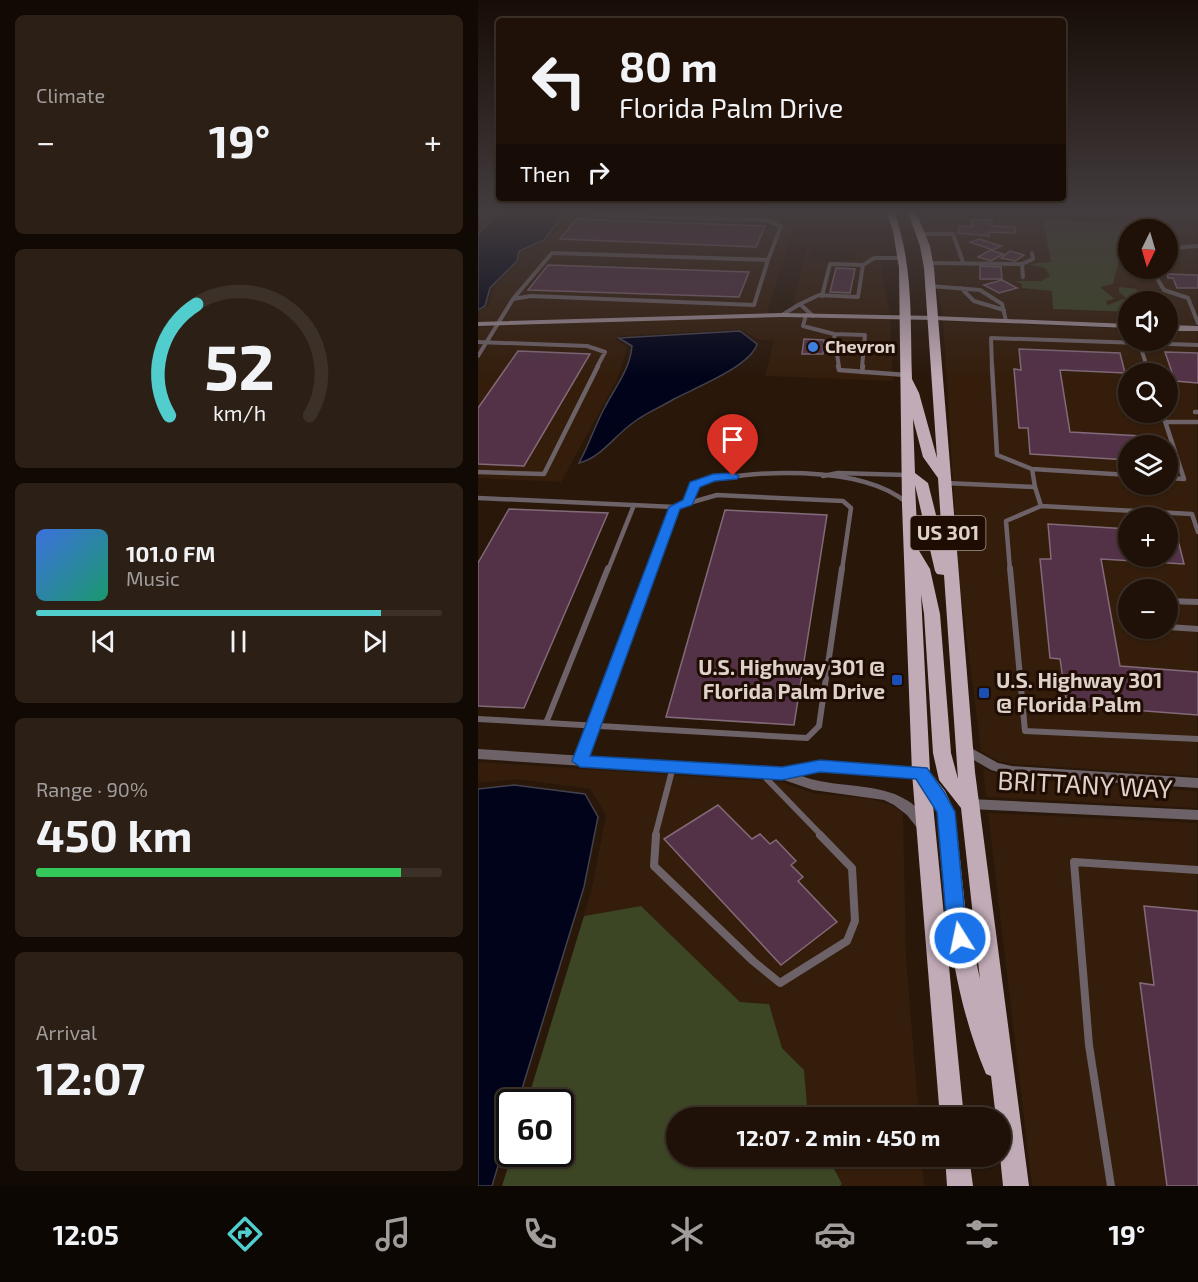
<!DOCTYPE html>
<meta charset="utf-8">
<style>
:root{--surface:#1f1108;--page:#2c1f16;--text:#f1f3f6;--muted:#a19d9c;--line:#3c3129;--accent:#52cdce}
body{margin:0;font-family:"Exo 2",sans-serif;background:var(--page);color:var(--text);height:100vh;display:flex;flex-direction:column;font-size:22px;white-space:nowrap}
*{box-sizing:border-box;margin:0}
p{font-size:20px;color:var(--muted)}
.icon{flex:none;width:33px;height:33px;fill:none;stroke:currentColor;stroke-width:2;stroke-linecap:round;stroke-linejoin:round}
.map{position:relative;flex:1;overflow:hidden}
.sheet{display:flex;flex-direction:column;gap:15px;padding:15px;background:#110904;width:478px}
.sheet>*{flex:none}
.top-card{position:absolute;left:18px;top:18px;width:570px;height:183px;border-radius:6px;box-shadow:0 2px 4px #0004,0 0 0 2px var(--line);background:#1f1108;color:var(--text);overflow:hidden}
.needle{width:39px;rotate:185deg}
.buttons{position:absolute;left:640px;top:219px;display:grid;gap:12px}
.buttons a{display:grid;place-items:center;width:60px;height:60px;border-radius:50%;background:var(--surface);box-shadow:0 2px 4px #0004,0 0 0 2px var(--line);font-size:30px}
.speed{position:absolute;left:18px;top:1089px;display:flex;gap:12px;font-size:30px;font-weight:700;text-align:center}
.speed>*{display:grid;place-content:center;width:78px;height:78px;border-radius:50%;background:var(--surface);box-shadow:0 2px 4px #0004,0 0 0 2px var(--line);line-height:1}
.speed .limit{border:3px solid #111;border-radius:9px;background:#fff;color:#111}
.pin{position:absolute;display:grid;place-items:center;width:51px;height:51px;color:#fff;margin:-62px -26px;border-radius:50% 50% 50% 0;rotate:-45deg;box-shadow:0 0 6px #0007}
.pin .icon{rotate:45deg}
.me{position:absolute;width:66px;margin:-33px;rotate:350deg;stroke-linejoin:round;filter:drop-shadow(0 0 4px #0008)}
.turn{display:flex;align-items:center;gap:21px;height:126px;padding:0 24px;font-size:27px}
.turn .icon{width:78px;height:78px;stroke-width:2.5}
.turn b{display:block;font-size:42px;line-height:51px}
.then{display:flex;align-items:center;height:57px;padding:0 24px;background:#0003;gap:12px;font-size:22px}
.big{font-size:45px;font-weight:700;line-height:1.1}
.sheet .card{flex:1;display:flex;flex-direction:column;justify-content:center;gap:9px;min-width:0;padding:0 21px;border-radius:9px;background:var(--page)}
.sheet .dial{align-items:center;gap:0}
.dial svg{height:156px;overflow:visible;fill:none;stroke:var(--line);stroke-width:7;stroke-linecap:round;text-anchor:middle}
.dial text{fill:var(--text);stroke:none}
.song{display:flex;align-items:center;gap:18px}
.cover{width:72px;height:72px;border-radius:9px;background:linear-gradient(135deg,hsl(220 70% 55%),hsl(160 70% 35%))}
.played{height:6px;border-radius:3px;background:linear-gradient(90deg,var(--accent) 85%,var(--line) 85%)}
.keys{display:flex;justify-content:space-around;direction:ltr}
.heat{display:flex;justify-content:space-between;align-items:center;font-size:33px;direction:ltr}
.charge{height:9px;border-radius:4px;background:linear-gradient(90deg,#34c759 90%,var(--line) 0)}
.trip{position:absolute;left:188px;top:1107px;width:345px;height:60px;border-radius:30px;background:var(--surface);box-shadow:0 2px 4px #0004,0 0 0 2px var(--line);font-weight:700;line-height:60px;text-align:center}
.dock{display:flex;height:96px;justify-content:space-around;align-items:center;background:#0c0703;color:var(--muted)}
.dock .icon{width:42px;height:42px}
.dock .active{color:var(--accent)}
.dock b{font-size:27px;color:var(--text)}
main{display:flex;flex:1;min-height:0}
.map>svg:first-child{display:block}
</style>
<main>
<section class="sheet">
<div class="card"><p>Climate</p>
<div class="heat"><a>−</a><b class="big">19°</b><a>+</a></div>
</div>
<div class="card dial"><svg viewBox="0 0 100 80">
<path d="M14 69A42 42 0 1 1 86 69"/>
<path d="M14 69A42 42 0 0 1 28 12" stroke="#52cdce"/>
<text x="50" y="56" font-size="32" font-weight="700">52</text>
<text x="50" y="72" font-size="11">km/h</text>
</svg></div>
<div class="card">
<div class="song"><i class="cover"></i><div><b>101.0 FM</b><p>Music</p></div></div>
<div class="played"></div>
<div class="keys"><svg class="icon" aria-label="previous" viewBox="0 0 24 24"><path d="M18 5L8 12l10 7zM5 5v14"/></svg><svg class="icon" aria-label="pause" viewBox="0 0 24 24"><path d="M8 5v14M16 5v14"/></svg><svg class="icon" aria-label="next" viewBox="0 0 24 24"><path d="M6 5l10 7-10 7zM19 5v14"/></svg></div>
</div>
<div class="card"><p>Range · 90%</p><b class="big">450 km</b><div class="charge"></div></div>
<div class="card"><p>Arrival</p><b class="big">12:07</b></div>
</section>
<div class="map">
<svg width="720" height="1186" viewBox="0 0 720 1186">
<rect width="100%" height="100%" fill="#29170a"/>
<path fill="#341d0b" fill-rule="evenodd" d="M91,212L291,214L316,226L289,313L0,322V311L11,306L16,288L42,261L45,252L72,239Z
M439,212H494L495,218L565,220L573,263L554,264L567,268L572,276L563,281H539L574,291L575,309L651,312V324L465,316L449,240Z
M675,224L719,225V327L690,325V302L663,300L659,289L655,287L641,292L648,298L646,301L630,305L628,301L637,299L621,287L635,284L642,256L651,252V268H690V230L664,229L663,227H677Z
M329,248H338L330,255L333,260L368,261L377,259L378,251L373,249L400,250L412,314L313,313Z
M258,317L412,319L415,381L287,376L296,341L278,339L264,329L141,336L137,339L149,348L139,380L83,482L0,478V327Z
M465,321L651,329V340H690V330L719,331V776L534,764L520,761L503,751L481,578ZM651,374H690V412H651ZM651,446H690V484H651ZM651,518H690V556H651ZM651,590H690V628H651Z
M0,762L303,782L335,793L393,799L413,805L425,813L428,957L441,1117H330L326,1070L304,1049L291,1004L262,1002L163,906L106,916L114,887L128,815L112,789L39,779L0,783Z
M505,769L534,779L719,791V808L508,797Z
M510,813L719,823V1186H554Z
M350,1157H444L446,1186H362L364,1184Z"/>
<path fill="#3c4625" d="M565,220L675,224L677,227L651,230V252L642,256L635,284L622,287L637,299L628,301L630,305L648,298L641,292V287L659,289L663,300L667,301L651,302V312L575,309L574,291L544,288V284L537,281H563L572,276L567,268L551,264L573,262Z
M163,906L262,1002L291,1004L304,1048L326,1070L330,1117L198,1118V1156L350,1157L364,1184L362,1186H24L34,1154H82V1102H49L106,916Z"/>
<path fill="#00031a" stroke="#43414e" stroke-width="1.5" d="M21,212H87L66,240L41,251L39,261L12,288L7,306L0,310V234Z
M262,331L279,344C273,366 217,388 196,399C183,407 168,413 156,422C137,435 123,458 101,463C111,445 117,425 127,407C137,387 152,370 154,346L141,338Z
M36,785L107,794L120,817L106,887L40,1102H32L31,1129L14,1186H0V789Z"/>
<path fill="#533247" stroke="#826a79" stroke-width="1.5" d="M98,219L287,226L278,247L82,239Z
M494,220H514V226L537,227V233L511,232V236L480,233L481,226L494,227Z
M501,239L523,246L515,250L492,242Z
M512,250L525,254L513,261L500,257Z
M532,251L546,255L537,261L523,258Z
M70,265L271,272L261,297L50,290Z
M502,266L523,267L524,279H502Z
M358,268L377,269L372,293L352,292Z
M689,274L720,275V288H699L695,278H690Z
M524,280L539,288L521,293L506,285Z
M326,339L346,340L345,354H324Z
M541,349L642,353L647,373L582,370L592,432L664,436L666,446H651V460L552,454L550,428H541L536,369L543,370Z
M40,351L112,354L46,466L0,464V408Z
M687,352L720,353V383L697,381Z
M31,509L130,513L46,708L0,706V563Z
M247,510L349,515L316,725L188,717Z
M570,524L651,529V556H690V532H698L706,564L623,559L642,666L720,672V715L589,705L582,659L572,658L562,559H573Z
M240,805L274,839L282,834L292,844L298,840L318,861L313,865L325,877L320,881L359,922L303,965L186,839Z
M666,906L720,911V1186H689L662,983L676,985Z"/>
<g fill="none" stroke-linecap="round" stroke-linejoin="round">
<path stroke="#6d6268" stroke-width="4" d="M443,234H475L485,262
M690,252L696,248L720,246
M450,263L544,264L545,277
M544,264L555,259L554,253
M673,268L686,290L710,298L720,323
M452,286L502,290L524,304L528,321
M483,288L496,301L526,310
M344,296L352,264L385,265L396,258H425
M35,299L53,296L276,305L290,260
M322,304L341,295L380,297L385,265
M304,315L322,304L335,316
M328,315L325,326L356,334L361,367
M356,334L387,335L384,367
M0,342L109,346L127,352L119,367
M661,342L669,367
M0,356L35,299L74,253L290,260L303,226L287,220L110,215
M514,367L513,338L720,345"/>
<path stroke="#6d6268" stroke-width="4.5" d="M360,366L361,370L428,375
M514,366L519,455L554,469
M668,366L671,374
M384,372L385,366
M684,412L706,479L690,478
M717,412H720
M687,422H720
M0,472L66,474L120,366
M345,476L360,473L428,475
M467,483L557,487L554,469L651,475
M0,498L197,507L174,570
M210,502L216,484C270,469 384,464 429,503
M563,506L714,514L720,532
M197,507L239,495L365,501L373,508L364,570
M130,570L156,505
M532,570L528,521L563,506L557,487"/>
<path stroke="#6d6268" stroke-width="6" d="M532,568L547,731L720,739
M690,601L720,602
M690,627L720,629
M0,719L329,738L341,726L364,568
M68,723L130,568
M102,761L174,568
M284,774L344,836
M177,836L195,767"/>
<path stroke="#6d6268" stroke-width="8" d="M178,835L176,866L275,961L302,983L369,941L377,921L374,868L342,835
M633,1186L611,1045L596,862L720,870"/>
<path fill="#6d6268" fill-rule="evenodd" d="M486,744L520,763L534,766L720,778V788L534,776L513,770L482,752L480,749L482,746Z
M0,749L304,769L342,761L443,767L447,769L449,772L447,775L443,777L342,771L321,775C365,793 425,775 452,825L450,829L445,830L440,829L429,815L416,805L406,800L335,790L303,779L0,759Z
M491,799L720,810V820L491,809L486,808L484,804L486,800Z"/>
<path fill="#9d8b95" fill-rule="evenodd" d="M304,313L456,316L651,324V328L456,320L304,317L0,326V322Z
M690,325L720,326V331H690Z"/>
<path fill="#c1abb7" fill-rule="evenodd" d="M408,212H416C436,265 432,323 434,379L441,393L459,458L446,268L442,246L430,212H438L452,246L456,268L497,772L551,1186H525L522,1156V1118H518L513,1076L508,1074C473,991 466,900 459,812L455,805L486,1118H462L434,773L424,505L421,268L415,231ZM435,419L445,457L460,478L464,539L450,483L437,473ZM437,485L457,571L459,574L466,575L480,779L473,753L462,614L452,569L440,549ZM443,594L446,614L455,753L461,780L483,808L502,979L488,916L477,812L467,791L452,772Z
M467,1156H491L495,1186H469Z"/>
</g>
<linearGradient id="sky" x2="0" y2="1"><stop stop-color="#170d06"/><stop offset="0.56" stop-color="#433c3e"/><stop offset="1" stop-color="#433c3e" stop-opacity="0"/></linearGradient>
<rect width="720" height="378" fill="url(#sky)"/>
<path fill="#1a73e8" stroke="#114b97" stroke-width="1.5" d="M255,473L261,476L259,479L237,481L222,487L214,505L202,509L112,756L304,767L342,760L449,768L466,792L477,812L487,916L492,938L489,944L482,946L476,944L468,916L459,812L438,779L342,772L304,780L102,767L94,761L191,507L205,500L212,482L235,474Z"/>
<circle fill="#3f7fe0" stroke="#1f0d03" stroke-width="2" cx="335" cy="347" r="6"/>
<g fill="#1a4fb4" stroke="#1f0d03" stroke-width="2">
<rect x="413" y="674" width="12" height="12" rx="3"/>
<rect x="500" y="687" width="12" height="12" rx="3"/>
</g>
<g text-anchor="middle" stroke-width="6" stroke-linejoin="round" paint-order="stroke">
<g font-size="18" font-weight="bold" fill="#ded1c9" stroke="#1f0d03" text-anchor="start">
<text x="347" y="353">Chevron</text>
</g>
<rect fill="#1f0d03" stroke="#a5968e" stroke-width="1.5" x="432.5" y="516" width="75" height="34" rx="4.5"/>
<g font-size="20" font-weight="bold" fill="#ded1c9">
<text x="470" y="540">US 301</text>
</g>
<g font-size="21" font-weight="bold" fill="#ded1c9" stroke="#1f0d03" text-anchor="end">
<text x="407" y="675">U.S. Highway 301 @<tspan x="407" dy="24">Florida Palm Drive</tspan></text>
<text x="518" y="688" text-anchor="start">U.S. Highway 301<tspan x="518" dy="24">@ Florida Palm</tspan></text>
</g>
<g font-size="26" fill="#ded1c9" stroke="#1f0d03">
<text transform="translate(607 785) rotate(3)" y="9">BRITTANY WAY</text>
</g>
</g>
</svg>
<div class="buttons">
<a><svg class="needle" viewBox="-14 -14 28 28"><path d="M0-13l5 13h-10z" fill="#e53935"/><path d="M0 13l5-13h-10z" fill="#a19d9c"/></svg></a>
<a><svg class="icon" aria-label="sound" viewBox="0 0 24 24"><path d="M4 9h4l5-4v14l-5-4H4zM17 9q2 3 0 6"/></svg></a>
<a><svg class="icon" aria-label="search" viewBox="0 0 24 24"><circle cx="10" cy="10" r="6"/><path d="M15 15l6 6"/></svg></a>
<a><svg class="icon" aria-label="layers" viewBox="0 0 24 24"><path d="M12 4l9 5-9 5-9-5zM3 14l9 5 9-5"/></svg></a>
<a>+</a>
<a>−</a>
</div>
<div class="speed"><div class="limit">60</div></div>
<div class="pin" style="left:255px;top:476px;background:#d93025"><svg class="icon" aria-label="arrive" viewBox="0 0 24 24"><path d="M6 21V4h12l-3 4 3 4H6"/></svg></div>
<svg class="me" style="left:482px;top:938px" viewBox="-20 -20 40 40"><circle r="17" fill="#1a73e8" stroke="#fff" stroke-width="3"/><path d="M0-11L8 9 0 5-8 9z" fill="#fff"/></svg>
<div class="trip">12:07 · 2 min · 450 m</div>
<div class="top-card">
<div class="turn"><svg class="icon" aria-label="left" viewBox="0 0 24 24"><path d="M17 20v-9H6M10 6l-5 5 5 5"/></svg><div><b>80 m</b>Florida Palm Drive</div></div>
<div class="then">Then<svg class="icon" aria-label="right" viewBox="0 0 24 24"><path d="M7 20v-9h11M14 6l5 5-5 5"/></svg></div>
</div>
</div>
</main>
<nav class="dock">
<b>12:05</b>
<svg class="icon active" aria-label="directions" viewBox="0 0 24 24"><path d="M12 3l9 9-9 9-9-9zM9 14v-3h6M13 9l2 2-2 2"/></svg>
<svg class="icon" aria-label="music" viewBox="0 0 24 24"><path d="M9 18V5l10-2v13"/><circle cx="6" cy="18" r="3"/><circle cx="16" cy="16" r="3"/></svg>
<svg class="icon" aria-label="phone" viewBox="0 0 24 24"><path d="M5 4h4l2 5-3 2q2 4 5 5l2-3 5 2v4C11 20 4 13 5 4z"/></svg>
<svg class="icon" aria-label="climate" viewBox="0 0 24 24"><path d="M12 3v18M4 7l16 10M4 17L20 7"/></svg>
<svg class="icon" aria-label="car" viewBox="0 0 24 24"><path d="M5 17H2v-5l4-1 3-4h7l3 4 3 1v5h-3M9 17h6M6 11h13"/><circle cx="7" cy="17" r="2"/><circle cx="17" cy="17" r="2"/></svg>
<svg class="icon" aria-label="filters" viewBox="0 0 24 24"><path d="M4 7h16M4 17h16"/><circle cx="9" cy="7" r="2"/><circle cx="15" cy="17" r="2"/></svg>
<b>19°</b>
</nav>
